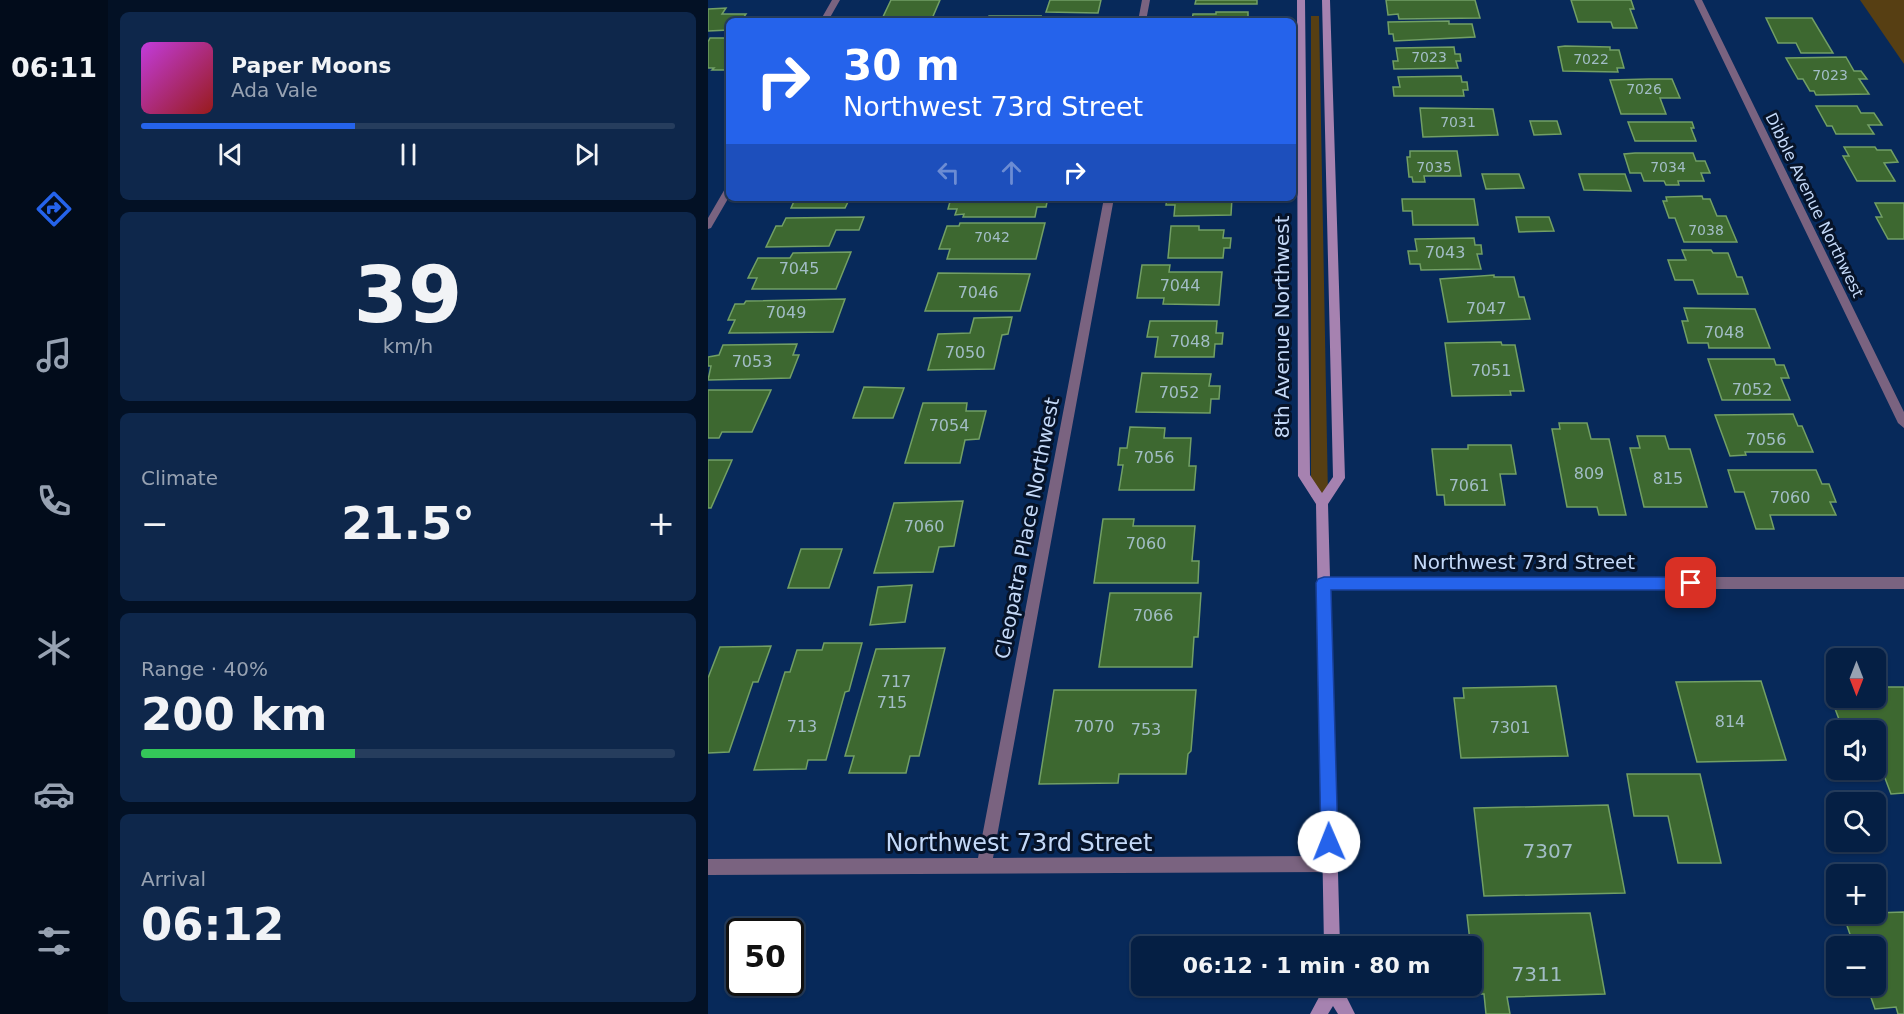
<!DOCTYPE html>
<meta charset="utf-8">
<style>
:root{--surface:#051f44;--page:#0e274b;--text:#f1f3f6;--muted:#97a2b2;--line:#263d5d;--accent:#2563eb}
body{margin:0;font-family:"DejaVu Sans",sans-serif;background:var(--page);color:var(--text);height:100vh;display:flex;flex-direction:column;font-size:22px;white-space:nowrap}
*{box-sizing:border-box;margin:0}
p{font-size:20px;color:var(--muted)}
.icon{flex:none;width:33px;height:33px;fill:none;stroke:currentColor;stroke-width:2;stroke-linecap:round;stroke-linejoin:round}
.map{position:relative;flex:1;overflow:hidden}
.drawer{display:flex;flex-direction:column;gap:12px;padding:12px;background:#031125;width:600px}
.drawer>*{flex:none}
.top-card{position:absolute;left:18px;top:18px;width:570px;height:183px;border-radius:9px;box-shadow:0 2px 4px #0004,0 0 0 2px var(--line);background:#2563eb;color:#fff;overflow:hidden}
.needle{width:39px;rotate:180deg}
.buttons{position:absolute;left:1118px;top:648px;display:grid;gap:12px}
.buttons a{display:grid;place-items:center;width:60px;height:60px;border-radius:9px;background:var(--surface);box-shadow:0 2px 4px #0004,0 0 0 2px var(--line);font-size:30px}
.speed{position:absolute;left:18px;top:918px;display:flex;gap:12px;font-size:30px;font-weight:700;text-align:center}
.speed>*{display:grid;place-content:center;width:78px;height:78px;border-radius:50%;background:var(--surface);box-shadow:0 2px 4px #0004,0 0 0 2px var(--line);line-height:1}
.speed .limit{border:3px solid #111;border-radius:9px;background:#fff;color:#111}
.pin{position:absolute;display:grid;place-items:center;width:51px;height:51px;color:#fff;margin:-26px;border-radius:12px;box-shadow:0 3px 9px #0006}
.me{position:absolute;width:66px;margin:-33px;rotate:359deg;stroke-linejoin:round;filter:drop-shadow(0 0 4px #0008)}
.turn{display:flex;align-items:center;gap:21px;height:126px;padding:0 18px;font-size:27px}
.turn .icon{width:78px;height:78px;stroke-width:2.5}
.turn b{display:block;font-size:42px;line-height:51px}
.lanes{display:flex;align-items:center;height:57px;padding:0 18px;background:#0003;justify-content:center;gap:30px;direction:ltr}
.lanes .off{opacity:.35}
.big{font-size:45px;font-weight:700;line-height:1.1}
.drawer .tile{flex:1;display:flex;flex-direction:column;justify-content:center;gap:9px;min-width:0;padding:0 21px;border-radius:9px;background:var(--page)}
.drawer .dial{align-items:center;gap:0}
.dial b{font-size:78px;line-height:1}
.song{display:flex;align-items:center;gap:18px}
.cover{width:72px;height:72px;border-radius:9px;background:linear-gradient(135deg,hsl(290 70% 55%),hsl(0 70% 35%))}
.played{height:6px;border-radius:3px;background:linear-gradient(90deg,var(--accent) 40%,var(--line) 40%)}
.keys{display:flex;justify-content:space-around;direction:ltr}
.heat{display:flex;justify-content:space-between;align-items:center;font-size:33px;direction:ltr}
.charge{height:9px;border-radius:4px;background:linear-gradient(90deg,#34c759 40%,var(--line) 0)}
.trip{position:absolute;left:423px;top:936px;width:351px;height:60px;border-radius:9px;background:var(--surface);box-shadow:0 2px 4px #0004,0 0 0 2px var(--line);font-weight:700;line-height:60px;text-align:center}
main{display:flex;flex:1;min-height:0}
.tab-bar{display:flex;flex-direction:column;width:108px;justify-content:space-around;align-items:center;background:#020c1b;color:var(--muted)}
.tab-bar .icon{width:42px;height:42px}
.tab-bar .current{color:var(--accent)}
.tab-bar b{font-size:27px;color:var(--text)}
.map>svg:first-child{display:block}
</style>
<main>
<nav class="tab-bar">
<b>06:11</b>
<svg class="icon current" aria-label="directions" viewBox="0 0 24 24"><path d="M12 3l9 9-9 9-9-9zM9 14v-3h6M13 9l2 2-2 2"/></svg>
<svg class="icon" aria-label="music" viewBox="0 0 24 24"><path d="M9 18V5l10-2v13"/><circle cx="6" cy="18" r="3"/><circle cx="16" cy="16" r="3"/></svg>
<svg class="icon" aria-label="phone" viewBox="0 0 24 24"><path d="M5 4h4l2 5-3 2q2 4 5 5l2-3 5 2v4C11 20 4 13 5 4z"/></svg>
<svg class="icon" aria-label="climate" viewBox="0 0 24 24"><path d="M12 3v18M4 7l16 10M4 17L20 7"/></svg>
<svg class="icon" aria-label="car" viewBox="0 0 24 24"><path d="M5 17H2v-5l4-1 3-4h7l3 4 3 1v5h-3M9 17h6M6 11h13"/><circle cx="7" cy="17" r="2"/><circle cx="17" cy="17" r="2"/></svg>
<svg class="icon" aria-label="filters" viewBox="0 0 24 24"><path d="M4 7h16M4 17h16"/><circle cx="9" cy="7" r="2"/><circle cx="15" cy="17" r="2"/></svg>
</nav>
<section class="drawer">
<div class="tile">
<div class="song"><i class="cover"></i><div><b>Paper Moons</b><p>Ada Vale</p></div></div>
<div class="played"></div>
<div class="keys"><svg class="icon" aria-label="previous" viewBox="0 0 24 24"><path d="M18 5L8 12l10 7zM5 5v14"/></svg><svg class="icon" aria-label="pause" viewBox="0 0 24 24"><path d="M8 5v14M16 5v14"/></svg><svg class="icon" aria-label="next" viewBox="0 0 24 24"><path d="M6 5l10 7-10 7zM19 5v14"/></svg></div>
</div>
<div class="tile dial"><b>39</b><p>km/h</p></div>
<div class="tile"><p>Climate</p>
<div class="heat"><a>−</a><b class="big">21.5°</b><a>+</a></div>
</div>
<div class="tile"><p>Range · 40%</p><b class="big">200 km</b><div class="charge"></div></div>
<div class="tile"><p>Arrival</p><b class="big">06:12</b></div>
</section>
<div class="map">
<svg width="1196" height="1014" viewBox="0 0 1196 1014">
<rect width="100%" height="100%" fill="#07295a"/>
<path fill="#573f13" d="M1152,0H1196V64Z
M603,16H611L620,497H603Z"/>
<path fill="#3d6830" stroke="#729f65" stroke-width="1.5" d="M183,0H232L223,21H173Z
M342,0H393L390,13L338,12Z
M488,0H549V4H487Z
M678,0H767L772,18L691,19L690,14L680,15Z
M863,0H923L926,9H922L929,28H905L903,22H870Z
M18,8L14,14H38L33,21H21V30L0,31V9Z
M508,12H540V21H484L485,14H508Z
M281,16H333L331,21H280Z
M1058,18H1104L1125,53H1093L1088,43H1070Z
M741,21V24H764L767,37L686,41L685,34H681L680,22Z
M2,38H21L20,70H4L6,68H0V42Z
M857,46L902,47V50H911L916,68H909L910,72L855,71L850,47Z
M746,47L747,54H752L753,61H748L750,68L686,69L685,61H690L688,48Z
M1138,57L1146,71H1153L1159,79H1151L1161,94L1108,95L1106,91H1102L1095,79H1090L1078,58Z
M753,76L754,82H759L760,90H755L756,96H686L685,87H692L690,77Z
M941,79H964L972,98H952L958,114H913L902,80Z
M1108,106H1149L1153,113H1166L1174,125H1160L1166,134H1128L1124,126H1119Z
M712,108L785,109L790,135L715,137Z
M822,121H849L853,134L826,135Z
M920,122H984L986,128H983L988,141H927Z
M1136,147H1167L1169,150H1183L1190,162L1176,163L1187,181H1149L1135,156H1141Z
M702,151H749L753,176H716L717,182H705L704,177H701L699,157H702Z
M927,153H985L988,161H997L1002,173H993L996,181H970L971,185H958L956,181H936L933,173H922L916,154Z
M774,174H811L816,188L778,189Z
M871,174H917L923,191L876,190Z
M994,196L995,199H1002L1009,216H1018L1029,242H976L967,218H961L955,201H959L958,197Z
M85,198H142L137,208H83L87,199Z
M243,198H340L338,207H329L327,217H255L256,214L247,215L249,209H240Z
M459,198H524L523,215L466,216L467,205H458Z
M694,199H766L770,225H705L704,211H695Z
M1167,203H1196V239H1180L1168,217H1174Z
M156,217L151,230H128L121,246L58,247L68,226H74L78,218Z
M808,217H841L846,231L811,232Z
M252,223H337L328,259H239L242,249H231L239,226H251Z
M463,226H491V230H516L515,238H523L522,248H516L515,258H460Z
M766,238L767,245H773L774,254H769L773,269L713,270L712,264H702L700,251H709L707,239Z
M974,250H1003L1005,253H1020L1029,277H1034L1040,294H990L985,280H967L960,260H978Z
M143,252L128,289H44L49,278H40L50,258H82L85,253Z
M434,265H462L461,272H514L511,305L455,304L456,298H429Z
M230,273L322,274L312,311H217Z
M786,275V277H806L811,297H816L822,319L740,322L732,279Z
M137,299L125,332L21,333L27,320H20L27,304H36L38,301Z
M976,308L1047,309L1062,348H1001L1000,343H980L974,321H980Z
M304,317L300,334L294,335L286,369L220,370L230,334L262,333L266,318Z
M442,321H509L508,333H515L514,344H507L506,357H447L450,337H439Z
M793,342L794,345H807L816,391H802L803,395L744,396L737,343Z
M89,344L85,355H91L82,378L0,380L3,366H0V357L11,355L15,345Z
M1000,359H1066L1068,365H1076L1081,378H1073L1082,400H1014Z
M434,373L503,374L501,386H512L511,399H503L502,413L428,412Z
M156,387L196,388L185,418H145Z
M0,390H63L44,432H14L11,438H0Z
M215,403H259L258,411H278L271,439L257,440L252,463H197Z
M1085,414L1090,426H1094L1105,452H1037L1038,455L1022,456L1007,415Z
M851,423H879L883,439H901L918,515H891L889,507H859L844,429H852Z
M422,427L457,428L456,438H483L481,466H488L486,490H411L415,465H410L412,448H419Z
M929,436H957L961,449H982L999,507H936L922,448H932Z
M760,445H803L808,474H792L797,505H737L736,495H729L724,449H760Z
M0,460H24L3,508H0Z
M1020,470H1108L1114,484H1121L1128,502H1122L1128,515H1062L1066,529H1048L1036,492H1027Z
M255,501L246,546L231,547L225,572L166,573L186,503Z
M395,519H426L425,526H487L484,561H491L490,583H386Z
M93,549H134L121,588H80Z
M204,585L197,622L162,625L170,587Z
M402,593H493L490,637H486L484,667H391Z
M116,643H154L141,691L137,692L118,760H100L98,769L46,770L77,672H82L89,650H114Z
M63,646L50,682H45L21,752L0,753V678L12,647Z
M237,648L211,756H202L198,773H141L146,756H137L168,649Z
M1167,680H1173L1176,687H1196V793L1183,794L1169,757H1167V730H1135L1117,682L1128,681V698H1167Z
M1053,681L1078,760L989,762L968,682Z
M848,686L860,756L753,758L746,698H756L755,688Z
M346,690H488L483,751L480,754L478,774H411L410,783L331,784Z
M919,774H992L1013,863H970L960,816H926Z
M900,805L917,893L776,896L766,808Z
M1196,912V1014H1190L1188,1007L1167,1009L1159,986H1167V946H1146L1135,914Z
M882,913L897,994L799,997L802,1014H778L776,994H768L759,915Z"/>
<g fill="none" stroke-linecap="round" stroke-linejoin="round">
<path fill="#7a6380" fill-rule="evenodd" d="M124,0H132L120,21H112Z
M434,0H442L438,21H430Z
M986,0H994L1196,412V428L1190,423Z
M21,186V197L3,228L0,229V218L18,187Z
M396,198H406L285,858L622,856L627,859L630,864L627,869L622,872L0,875V859L270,858Z
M616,577H1196V589H616L612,587L610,583L612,579Z"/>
<path fill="#a682b0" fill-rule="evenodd" d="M589,0H597L602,475L614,493L625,477L614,0H622L637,478L620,504L632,946H616L608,504L590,476Z
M617,986H633L647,1014H630L625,1006L620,1014H602Z"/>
</g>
<path fill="#2563eb" stroke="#184099" stroke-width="1.5" d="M616,577H983L988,579L990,583L988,588L983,590H623L630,842L627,848L621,850L615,848L613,842L608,583L610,579Z"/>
<g text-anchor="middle" stroke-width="6" stroke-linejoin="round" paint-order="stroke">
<g font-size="14" fill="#a2bdc6">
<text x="721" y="62">7023</text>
<text x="883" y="64">7022</text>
<text x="1122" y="80">7023</text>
<text x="936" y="94">7026</text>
<text x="750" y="127">7031</text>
<text x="726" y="172">7035</text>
<text x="960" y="172">7034</text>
<text x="998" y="235">7038</text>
<text x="284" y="242">7042</text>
</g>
<g font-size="16" fill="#c4d9f8" stroke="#061329">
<text transform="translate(1107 205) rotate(64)" y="6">Dibble Avenue Northwest</text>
</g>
<g font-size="16" fill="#a2bdc6">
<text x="737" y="258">7043</text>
<text x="91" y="274">7045</text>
<text x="472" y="291">7044</text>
<text x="270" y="298">7046</text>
<text x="778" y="314">7047</text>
<text x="78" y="318">7049</text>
<text x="1016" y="338">7048</text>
<text x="482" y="347">7048</text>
<text x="257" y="358">7050</text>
<text x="44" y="367">7053</text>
<text x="783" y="376">7051</text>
<text x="1044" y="395">7052</text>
<text x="471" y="398">7052</text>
<text x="241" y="431">7054</text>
<text x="1058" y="445">7056</text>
<text x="446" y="463">7056</text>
<text x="881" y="479">809</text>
<text x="960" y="484">815</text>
<text x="761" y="491">7061</text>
<text x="1082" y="503">7060</text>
<text x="216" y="532">7060</text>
<text x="438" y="549">7060</text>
<text x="445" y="621">7066</text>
<text x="188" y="687">717</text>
<text x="184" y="708">715</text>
<text x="1022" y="727">814</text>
<text x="94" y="732">713</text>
<text x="386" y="732">7070</text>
<text x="802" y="733">7301</text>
<text x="438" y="735">753</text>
</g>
<g font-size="20" fill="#c4d9f8" stroke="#061329">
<text transform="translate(574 327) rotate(-90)" y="7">8th Avenue Northwest</text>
<text transform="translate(319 528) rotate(-79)" y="7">Cleopatra Place Northwest</text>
<text x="816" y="569">Northwest 73rd Street</text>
</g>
<g font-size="20" fill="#a2bdc6">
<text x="840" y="858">7307</text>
<text x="829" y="981">7311</text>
</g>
<g font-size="24" fill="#c4d9f8" stroke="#061329">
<text x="311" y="851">Northwest 73rd Street</text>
</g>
</g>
</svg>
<div class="buttons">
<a><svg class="needle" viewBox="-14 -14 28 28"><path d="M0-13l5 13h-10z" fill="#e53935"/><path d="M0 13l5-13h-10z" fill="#97a2b2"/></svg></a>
<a><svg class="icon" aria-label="sound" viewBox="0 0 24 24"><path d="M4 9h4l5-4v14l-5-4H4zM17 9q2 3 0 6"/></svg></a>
<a><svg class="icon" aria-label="search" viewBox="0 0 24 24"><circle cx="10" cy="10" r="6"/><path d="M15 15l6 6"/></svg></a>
<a>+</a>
<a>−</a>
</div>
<div class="speed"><div class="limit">50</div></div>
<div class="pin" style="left:983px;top:583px;background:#d93025"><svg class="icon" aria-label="arrive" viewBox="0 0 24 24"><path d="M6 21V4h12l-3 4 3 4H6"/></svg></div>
<svg class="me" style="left:621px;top:842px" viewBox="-20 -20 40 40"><circle r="19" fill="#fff"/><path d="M0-13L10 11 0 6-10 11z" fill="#2563eb"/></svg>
<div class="trip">06:12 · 1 min · 80 m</div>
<div class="top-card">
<div class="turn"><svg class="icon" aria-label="right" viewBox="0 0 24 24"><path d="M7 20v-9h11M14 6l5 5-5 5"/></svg><div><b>30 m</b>Northwest 73rd Street</div></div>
<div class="lanes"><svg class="icon off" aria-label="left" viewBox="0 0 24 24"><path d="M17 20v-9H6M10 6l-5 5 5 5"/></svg><svg class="icon off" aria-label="ahead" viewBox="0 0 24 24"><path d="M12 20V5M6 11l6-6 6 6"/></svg><svg class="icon" aria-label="right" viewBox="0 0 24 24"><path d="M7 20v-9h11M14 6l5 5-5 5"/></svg></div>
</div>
</div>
</main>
